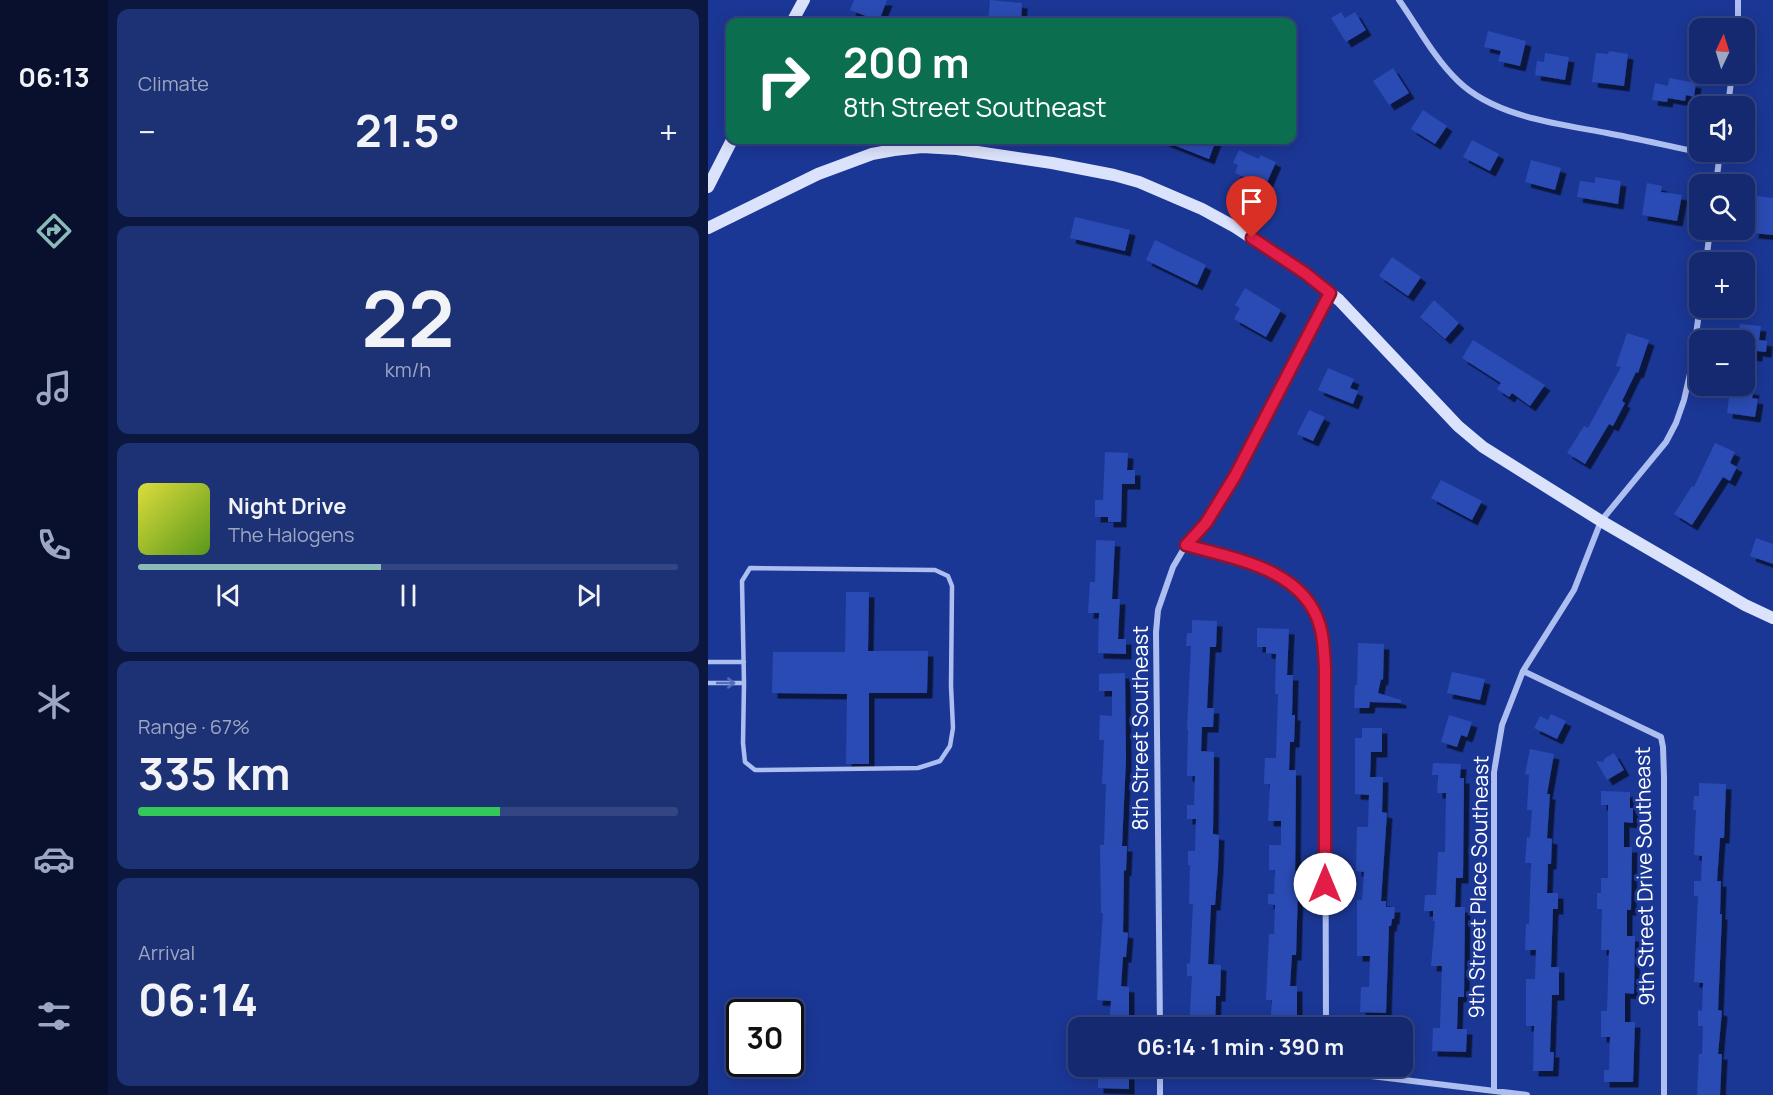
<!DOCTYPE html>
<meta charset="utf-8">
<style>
:root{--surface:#142970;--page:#1d3175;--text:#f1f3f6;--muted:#9da6c3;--line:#334583;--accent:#8bbbb9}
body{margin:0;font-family:Manrope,sans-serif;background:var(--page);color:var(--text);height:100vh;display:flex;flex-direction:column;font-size:22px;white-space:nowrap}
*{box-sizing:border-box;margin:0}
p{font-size:20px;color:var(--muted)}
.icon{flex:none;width:33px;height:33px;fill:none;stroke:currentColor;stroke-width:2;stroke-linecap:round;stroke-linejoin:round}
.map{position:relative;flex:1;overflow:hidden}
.sheet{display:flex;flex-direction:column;gap:9px;padding:9px;background:#0b173e;width:600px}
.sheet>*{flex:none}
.hud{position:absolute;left:18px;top:18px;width:570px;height:126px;border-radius:12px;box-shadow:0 3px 15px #0003,0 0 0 2px var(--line);background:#0b6e4f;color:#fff;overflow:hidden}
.needle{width:39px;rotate:4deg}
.tools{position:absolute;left:981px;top:18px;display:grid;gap:12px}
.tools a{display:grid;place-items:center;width:66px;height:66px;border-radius:12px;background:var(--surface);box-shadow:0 3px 15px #0003,0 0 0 2px var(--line);font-size:30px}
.speed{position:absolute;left:18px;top:999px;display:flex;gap:12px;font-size:30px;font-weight:700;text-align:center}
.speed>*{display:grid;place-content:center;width:78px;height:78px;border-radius:50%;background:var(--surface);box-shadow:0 3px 15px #0003,0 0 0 2px var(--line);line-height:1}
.speed .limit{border:3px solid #111;border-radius:9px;background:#fff;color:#111}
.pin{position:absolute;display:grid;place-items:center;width:51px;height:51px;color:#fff;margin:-62px -26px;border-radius:50% 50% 50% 0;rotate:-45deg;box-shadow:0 0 6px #0007}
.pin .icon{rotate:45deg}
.me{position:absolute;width:66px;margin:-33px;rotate:0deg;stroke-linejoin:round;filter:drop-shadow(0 0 4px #0008)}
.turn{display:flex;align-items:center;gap:21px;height:126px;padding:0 18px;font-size:27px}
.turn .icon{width:78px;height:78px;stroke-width:2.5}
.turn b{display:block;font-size:42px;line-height:51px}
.big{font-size:45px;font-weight:700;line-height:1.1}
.sheet .tile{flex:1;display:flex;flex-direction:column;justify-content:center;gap:9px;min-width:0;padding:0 21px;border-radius:12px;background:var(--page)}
.sheet .dial{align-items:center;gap:0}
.dial b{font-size:78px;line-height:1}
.song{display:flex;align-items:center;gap:18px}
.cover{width:72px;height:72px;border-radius:9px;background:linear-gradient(135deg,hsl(60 70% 55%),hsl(90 70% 35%))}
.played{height:6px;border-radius:3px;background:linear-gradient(90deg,var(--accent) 45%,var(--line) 45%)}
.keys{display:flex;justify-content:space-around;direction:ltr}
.heat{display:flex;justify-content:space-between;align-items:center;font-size:33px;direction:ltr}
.charge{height:9px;border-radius:4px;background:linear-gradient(90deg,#34c759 67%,var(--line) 0)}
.trip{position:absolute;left:360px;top:1017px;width:345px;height:60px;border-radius:12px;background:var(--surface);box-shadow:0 3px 15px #0003,0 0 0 2px var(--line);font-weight:700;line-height:60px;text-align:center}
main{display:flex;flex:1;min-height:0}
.menu{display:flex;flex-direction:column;width:108px;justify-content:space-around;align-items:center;background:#08102d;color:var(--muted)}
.menu .icon{width:42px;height:42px}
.menu .on{color:var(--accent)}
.menu b{font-size:27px;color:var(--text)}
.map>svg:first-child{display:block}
</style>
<main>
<nav class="menu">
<b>06:13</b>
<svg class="icon on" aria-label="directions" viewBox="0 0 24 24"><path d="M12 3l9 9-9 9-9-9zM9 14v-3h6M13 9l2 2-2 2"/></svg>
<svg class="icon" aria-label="music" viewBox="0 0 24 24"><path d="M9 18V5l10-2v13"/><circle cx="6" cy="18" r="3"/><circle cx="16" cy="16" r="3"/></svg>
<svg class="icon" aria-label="phone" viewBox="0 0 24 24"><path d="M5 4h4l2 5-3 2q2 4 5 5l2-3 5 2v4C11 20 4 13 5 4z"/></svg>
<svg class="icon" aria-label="climate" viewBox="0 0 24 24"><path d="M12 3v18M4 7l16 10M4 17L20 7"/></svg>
<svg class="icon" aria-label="car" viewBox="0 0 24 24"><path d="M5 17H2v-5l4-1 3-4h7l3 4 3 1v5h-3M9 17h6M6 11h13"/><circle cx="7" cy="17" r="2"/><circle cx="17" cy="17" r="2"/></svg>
<svg class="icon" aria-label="filters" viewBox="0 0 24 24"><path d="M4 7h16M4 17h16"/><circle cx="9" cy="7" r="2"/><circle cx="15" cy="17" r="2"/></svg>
</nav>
<section class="sheet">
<div class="tile"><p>Climate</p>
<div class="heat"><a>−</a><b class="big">21.5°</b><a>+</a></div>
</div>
<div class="tile dial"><b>22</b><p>km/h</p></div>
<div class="tile">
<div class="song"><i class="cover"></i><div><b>Night Drive</b><p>The Halogens</p></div></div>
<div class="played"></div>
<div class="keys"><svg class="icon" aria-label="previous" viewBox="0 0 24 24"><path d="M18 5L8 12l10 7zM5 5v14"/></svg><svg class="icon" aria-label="pause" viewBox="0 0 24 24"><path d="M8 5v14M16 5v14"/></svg><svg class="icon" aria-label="next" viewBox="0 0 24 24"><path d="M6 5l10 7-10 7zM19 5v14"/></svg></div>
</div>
<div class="tile"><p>Range · 67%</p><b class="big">335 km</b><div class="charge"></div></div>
<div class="tile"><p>Arrival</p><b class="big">06:14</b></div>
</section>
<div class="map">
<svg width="1065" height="1095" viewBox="0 0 1065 1095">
<defs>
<filter id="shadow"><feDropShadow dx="5.5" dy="5.5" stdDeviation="0" flood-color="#0009"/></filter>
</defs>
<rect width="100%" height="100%" fill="#1b3795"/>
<path fill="#2a4bb3" filter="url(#shadow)" d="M146,0H179L171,21L142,10Z
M282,0L314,3L313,22H280Z
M633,12L637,18L647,12L658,30L638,42L623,18Z
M780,31L818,41L812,66L790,61L793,51L776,47Z
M901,51L920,54L916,86L884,82L888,53L900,54Z
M837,53L861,57L857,80L827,75L829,61L836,62Z
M685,68L701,93L681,105L665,81Z
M961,78L988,83L986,97L978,95L977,101L960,98L959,102L944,100L947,83L960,86Z
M715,110L739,126L727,144L703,129Z
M453,140H508L501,159Z
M764,140L791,154L782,171L755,157Z
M531,150L551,159L552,155L568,162L557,187L527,173L530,165L525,163Z
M823,160L853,168L847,190L817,182Z
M887,177L913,181L910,204L869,197L872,181L887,183Z
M939,183L954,186L953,192L974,195L969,221L934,215Z
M1049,196L1065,198V235L1045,233Z
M367,217L422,230L417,251L362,238Z
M447,240L498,265L489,285L438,260Z
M684,257L713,277L700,296L671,276Z
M537,288L573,310L558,337L526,319L532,308L527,305Z
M726,300L751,323L737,339L712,317Z
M1032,324L1053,326L1051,340L1059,341L1058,352L1049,351V356L1036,355V340H1030Z
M919,333L941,340L930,373L928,372L914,401L917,403L905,426L901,424L877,464L859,453L876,426L880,428L913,367L908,366Z
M765,340L837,385L822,406L804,393L801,397L789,389L793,383L754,358Z
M620,368L646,379L642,388L650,391L645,404L610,390Z
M1027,387L1046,390L1044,398L1050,399L1047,417L1019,413L1021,397L1025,398Z
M601,410L617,417L605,441L589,434Z
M1007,443L1027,452L1022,463L1029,467L1022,481L1015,477L984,525L966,514L984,486L986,487Z
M397,452L420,453L419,470H427V484H414L413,522H400V517H387V500H395Z
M733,480L774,501L764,520L723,498Z
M1048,538L1065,544V564L1042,556Z
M388,540L407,541L404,599H412L410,639H418V654L390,653L391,613H380L382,582H387Z
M138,592H161L160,651H220L219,693H161V764H138L139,694L64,693L65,652H137Z
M484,620L509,621L508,647H502L499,708H506L505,727H494L493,751L506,752L505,834L511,835L510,866L507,905H503L500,964L513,965L512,996H508L507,1028H481L484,976H479V963L482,964L485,904H481L482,865H480V851H487L488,819H479V805H486L487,776H479L480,730H479L483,646H478L479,633H484Z
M549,628L581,629L579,675H585L584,715H587L586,742H582L581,770H588L587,888H590L588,955H584L582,986H589V1028H562L564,1000H558L561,934H566L567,905L560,904V894H566L567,870H561V845H573V821H560L562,784H556L557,758H568L570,694H567L568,654L558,653V647H549Z
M650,643L676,644L675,680L673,679L670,693L693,700V703L662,702L661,708H646L647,685H649Z
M744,672L777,679L772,700L739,693Z
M417,673L418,759L414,846H419L418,871L416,870L415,932L420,933L418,957H415L413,986L421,987V1017L420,1028H401L403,1001L389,1000L395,913H393L392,845H396L398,784H394L396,740H391L392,715L404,716V691H391V674Z
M843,714L858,721L849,739L826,728L832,716L840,720Z
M741,715L764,722L759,737L753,735L749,747L733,742Z
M654,728H674V752H663L662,777H675L674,812L679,813L673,901H678V907H687L686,919H684L683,926H681L678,1013L652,1012L653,987H661L662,956H649V900H654L656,872L648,871L649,827H660L661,795L647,794V738H654Z
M822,749L846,754L839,794H842L839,838L844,839L843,864H840L839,893H850V909H845L843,967H851V995H844L842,1052H846L845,1071H825L826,1026H818V979H827L828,950H817L818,924H821L823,863H817L819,837L822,838L824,810H819L821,775L817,774Z
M906,753L916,770L899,780L888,761L895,762L897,758Z
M725,763L753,764L752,778H756L755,878H748L747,907H757L756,997H750L749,1029H759L758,1052L724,1051L725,1028H732L734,966H723L727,921H725V911H716L717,895H728L730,852H737L738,793H729L730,775H724Z
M991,783L1018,784L1016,838H1012L1009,881H1013L1012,914H1014L1010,1010L1014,1011L1010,1054H1014L1012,1095H989L991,1054H994L995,1026H990V1010L994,1011L995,983L986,982L990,896H986V881H993L994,856L986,855L988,810H985L986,796H991Z
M893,791L922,792V808H925V823L916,822V847H924L923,910H919V936H927L926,994L917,993V1022H927L925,1082H896V1070H901L902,1037H893V1011H899L901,950H893L894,909H889V893H893V878H900V805H893Z
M390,1066H408V1074H421V1089L390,1088Z"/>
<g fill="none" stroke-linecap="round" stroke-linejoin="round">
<path stroke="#adbef0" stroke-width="4.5" d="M42,568L227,570L240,576L244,586L243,686L245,728L242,746L232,761L210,768L47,770L37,762L35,743L36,683L34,581Z
M0,662H36
M0,683H36"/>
<path stroke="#adbef0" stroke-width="6" d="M691,0C710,27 726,58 750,81C787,117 851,124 899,133C936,140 973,149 1011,156
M1030,28V0
M1020,106L1024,74
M1008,184L1012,152
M998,262L1002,230
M478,545C527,559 596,569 612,626C616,639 616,654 617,668L618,1028
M815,671L953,737L955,747L956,777V1095
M452,1028L448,632L450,610L465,567L478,545L498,523L527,475L623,293
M452,1066V1095
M581,1066L819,1095
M786,1091V772L794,725L815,671L866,590L893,521L958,442L968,423L976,400L984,365L992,305"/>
<path stroke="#dbe2fb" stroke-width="12" d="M84,22L96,0
M0,187L24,140
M0,228L110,174L164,154L186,150L214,147L249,149L344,163L406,175L431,182L494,209L527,227L597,273L631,300L750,426L775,447L893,521L1037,605L1065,618"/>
</g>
<defs><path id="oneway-shaft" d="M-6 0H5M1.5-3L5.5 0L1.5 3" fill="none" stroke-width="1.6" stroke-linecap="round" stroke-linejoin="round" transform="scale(1.5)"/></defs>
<use stroke="#556db9" href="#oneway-shaft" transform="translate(18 683)"/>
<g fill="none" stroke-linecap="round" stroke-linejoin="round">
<g stroke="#92132f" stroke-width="15">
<path id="route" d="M544,238L597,273L622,293L527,476L498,523L478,545C527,559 596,569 612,626C616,639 616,654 617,668V884"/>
</g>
<use href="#route" stroke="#e11d48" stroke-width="10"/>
</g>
<g text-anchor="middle" stroke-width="6" stroke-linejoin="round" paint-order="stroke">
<g font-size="21" fill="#fff" stroke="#1b3795">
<text transform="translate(433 728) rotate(-90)" y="7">8th Street Southeast</text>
<text transform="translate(937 876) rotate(-91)" y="7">9th Street Drive Southeast</text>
<text transform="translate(771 887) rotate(-89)" y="7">9th Street Place Southeast</text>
</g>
</g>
</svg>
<div class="tools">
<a><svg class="needle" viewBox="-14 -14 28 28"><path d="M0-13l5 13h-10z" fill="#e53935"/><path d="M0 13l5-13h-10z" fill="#9da6c3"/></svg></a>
<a><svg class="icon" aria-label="sound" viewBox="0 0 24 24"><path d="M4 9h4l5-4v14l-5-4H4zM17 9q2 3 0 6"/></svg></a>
<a><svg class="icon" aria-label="search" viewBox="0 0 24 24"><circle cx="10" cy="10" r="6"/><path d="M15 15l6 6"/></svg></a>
<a>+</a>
<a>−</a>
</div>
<div class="speed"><div class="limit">30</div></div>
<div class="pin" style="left:544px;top:238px;background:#d93025"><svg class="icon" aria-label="arrive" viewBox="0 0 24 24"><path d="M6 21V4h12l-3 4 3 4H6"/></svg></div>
<svg class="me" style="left:617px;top:884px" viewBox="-20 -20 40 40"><circle r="19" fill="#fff"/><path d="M0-13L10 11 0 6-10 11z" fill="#e11d48"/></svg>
<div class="trip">06:14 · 1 min · 390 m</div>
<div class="hud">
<div class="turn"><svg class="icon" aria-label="right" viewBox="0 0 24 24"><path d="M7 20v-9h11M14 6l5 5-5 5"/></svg><div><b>200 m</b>8th Street Southeast</div></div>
</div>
</div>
</main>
